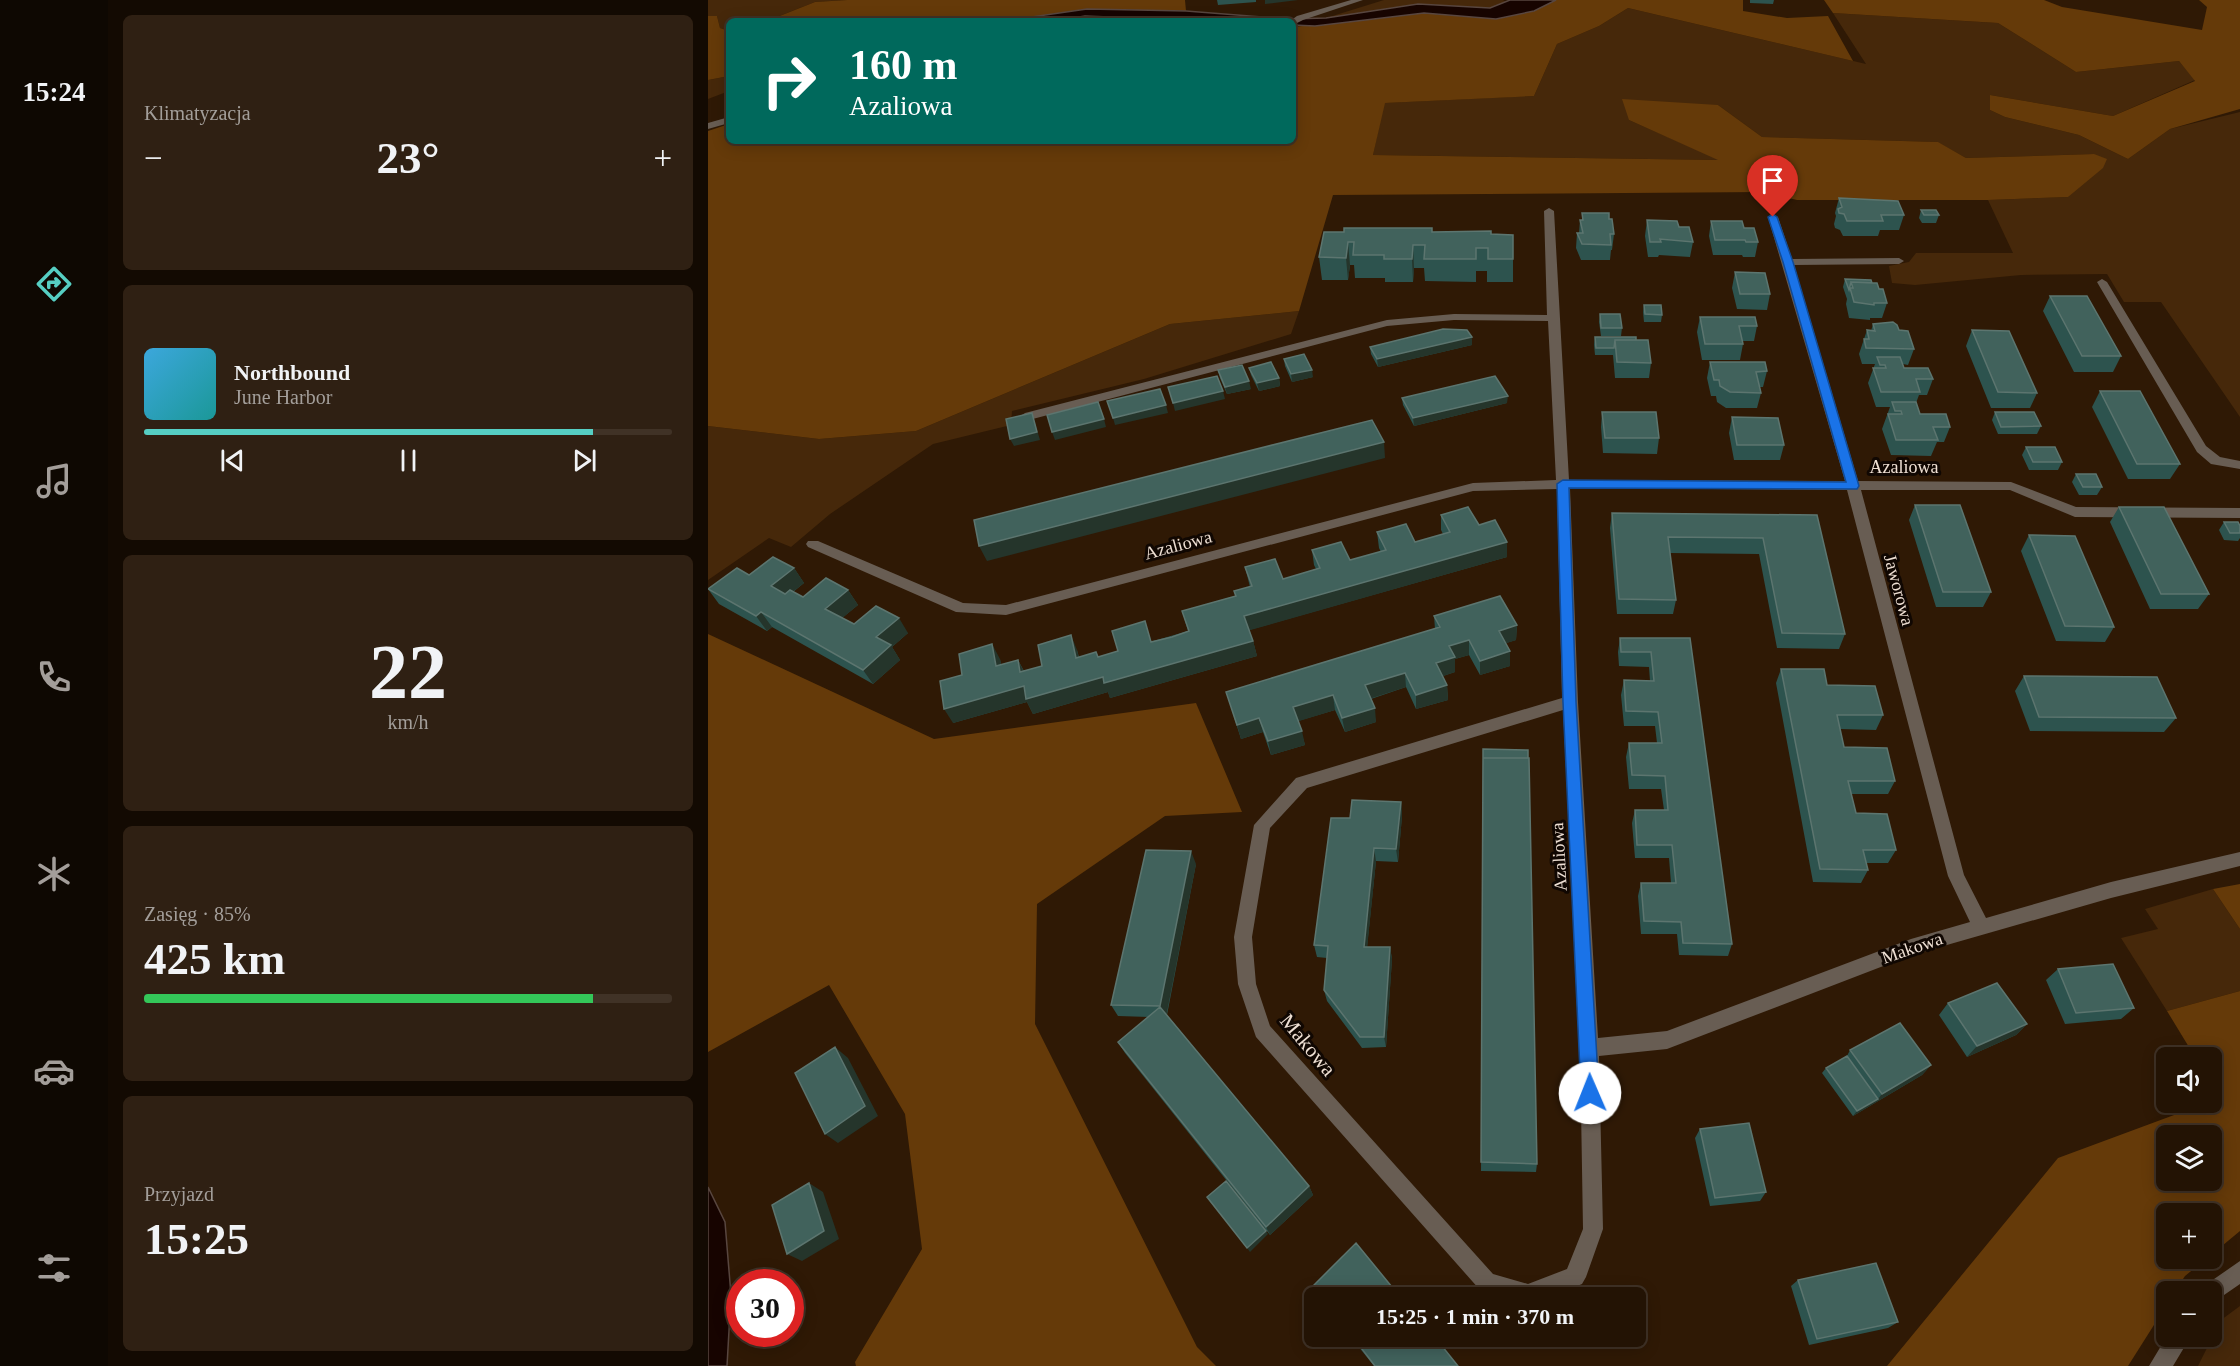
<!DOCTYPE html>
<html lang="pl">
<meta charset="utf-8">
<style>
:root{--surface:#231304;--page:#2f2013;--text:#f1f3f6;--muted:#a39e9a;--line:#403226;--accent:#56cec3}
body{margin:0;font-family:Georgia,serif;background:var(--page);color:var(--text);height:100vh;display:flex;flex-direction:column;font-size:22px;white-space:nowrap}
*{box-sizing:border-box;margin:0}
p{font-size:20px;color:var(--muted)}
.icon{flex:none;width:33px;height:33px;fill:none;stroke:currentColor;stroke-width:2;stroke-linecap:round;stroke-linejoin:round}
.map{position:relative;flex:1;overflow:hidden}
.drawer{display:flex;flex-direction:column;gap:15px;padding:15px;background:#130a02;width:600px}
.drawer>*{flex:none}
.top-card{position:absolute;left:18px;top:18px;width:570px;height:126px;border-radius:9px;box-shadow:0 3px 15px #0003,0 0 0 2px var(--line);background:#00695c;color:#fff;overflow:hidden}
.fabs{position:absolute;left:1448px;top:1047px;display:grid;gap:12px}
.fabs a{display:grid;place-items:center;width:66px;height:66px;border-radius:9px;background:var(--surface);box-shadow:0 3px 15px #0003,0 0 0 2px var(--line);font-size:30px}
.speed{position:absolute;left:18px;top:1269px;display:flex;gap:12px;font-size:30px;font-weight:700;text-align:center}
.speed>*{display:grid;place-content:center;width:78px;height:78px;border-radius:50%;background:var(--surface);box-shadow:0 3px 15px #0003,0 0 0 2px var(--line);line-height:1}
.speed .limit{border:9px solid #d22;background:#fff;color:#111}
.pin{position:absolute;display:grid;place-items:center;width:51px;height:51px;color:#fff;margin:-62px -26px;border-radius:50% 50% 50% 0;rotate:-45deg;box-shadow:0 0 6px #0007}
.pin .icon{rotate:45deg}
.me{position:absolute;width:66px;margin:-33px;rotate:359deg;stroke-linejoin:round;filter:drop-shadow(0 0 4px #0008)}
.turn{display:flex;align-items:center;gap:21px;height:126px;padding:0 24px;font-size:27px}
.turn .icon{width:78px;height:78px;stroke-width:2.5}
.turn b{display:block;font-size:42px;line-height:51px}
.big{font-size:45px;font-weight:800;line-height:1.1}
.drawer .widget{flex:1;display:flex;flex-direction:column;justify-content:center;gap:9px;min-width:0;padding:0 21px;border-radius:9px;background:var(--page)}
.drawer .dial{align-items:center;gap:0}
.dial b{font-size:78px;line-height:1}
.song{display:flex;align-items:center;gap:18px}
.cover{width:72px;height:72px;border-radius:9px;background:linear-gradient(135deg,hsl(200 70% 55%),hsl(180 70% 35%))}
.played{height:6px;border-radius:3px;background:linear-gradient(90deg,var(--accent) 85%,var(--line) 85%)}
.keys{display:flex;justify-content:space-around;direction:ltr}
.heat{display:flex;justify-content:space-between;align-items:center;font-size:33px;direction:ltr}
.charge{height:9px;border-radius:4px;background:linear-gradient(90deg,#34c759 85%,var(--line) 0)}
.trip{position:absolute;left:596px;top:1287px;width:342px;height:60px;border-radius:9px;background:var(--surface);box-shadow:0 3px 15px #0003,0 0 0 2px var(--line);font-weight:800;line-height:60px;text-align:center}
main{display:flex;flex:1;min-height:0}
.menu{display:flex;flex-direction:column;width:108px;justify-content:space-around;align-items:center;background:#0e0802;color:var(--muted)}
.menu .icon{width:42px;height:42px}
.menu .on{color:var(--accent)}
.menu b{font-size:27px;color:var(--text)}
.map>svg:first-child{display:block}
</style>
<main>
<nav class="menu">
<b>15:24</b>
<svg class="icon on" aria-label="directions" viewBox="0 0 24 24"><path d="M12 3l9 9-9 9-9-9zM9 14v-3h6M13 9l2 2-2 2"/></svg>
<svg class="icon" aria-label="music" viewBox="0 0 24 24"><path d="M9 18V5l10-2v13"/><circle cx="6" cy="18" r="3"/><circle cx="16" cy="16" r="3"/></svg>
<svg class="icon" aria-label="phone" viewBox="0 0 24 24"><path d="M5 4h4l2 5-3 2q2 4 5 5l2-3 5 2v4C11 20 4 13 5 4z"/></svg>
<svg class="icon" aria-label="climate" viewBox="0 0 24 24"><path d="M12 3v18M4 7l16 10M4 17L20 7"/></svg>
<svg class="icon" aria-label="car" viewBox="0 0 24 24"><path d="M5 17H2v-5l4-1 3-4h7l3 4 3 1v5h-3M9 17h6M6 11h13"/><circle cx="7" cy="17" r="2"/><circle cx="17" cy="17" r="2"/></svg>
<svg class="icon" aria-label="filters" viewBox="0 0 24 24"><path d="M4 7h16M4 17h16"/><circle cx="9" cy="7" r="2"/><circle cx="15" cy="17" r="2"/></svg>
</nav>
<section class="drawer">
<div class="widget"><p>Klimatyzacja</p>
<div class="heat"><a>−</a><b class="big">23°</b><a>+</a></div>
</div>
<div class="widget">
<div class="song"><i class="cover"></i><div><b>Northbound</b><p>June Harbor</p></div></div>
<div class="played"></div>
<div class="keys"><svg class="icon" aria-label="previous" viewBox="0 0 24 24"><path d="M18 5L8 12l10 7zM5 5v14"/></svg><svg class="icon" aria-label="pause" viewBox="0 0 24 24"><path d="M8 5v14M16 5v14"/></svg><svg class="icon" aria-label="next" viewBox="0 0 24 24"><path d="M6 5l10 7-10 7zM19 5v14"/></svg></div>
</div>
<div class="widget dial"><b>22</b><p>km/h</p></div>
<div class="widget"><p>Zasięg · 85%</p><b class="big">425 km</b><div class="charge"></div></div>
<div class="widget"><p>Przyjazd</p><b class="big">15:25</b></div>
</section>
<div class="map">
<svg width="1532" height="1366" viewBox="0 0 1532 1366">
<rect width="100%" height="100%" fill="#2f1905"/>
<path fill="#46280a" d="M0,0H139L107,2L59,21H21V31L12,28L9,16H0Z
M676,0H795L798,2L782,8L710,4L618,18Z
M920,8L1158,64L1125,13L1290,23L1368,72L1471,61L1487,80L1405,116L1282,95V110L1297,117L1371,135L1420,159L1462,129L1532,112V417L1453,302H1416L1399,274L1313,275L1207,285L1184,283L1181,266L1201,262L1208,253H1305L1280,200L1360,197L1386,154L1258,158L1229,142L1054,137L1010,105L921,120L1012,160L665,155L676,103L826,96L849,44L891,26Z
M21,76V91L0,99V80Z
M591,311L583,334L436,379L304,411L303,425L225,444L122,514L83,547L61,538L0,580V426L111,439L208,431L462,324Z
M1505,889L1532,929V991L1459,1011L1413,938L1450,929L1437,909Z
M1532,1306V1366H1490L1513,1320Z"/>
<path fill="#653a09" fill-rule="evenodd" d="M139,0H477L478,11L379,9L295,21H59L107,2Z
M848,0H1035V11L1079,18L1120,16L1145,61L920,8L891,26L849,44L826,96L677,103L665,155L1010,160L921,120L914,99L1010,105L1054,137L1230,142L1258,158L1386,154L1399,159L1395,168L1360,197L1280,200H1089L1056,192L625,195L591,311L462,324L208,431L111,439L0,426V131L21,124V141H585V27L716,13L788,19L826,11Z
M1116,0H1336L1354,7L1494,30L1499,7L1491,0H1532V109L1462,129L1420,159L1371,135L1297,117L1282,110V95L1405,116L1487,81L1471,61L1368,72L1290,23L1125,13Z
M0,16H9L12,28L21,31V76L0,80Z
M377,16L500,21H347Z
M0,634L226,739L488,703L534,812L457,816L329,904L327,1024L489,1347L508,1366H148L147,1362L214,1249L197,1114L121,985L0,1052Z
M1532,884V929L1505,889Z
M1532,991V1231L1503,1255V1214H1458V1258L1498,1259L1477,1276L1467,1291L1458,1292V1306L1420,1366H1179L1350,1158L1512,1098L1503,1083V1058L1487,1057L1459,1011ZM1458,1136H1503V1180H1458Z"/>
<path fill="#170400" stroke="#58463f" stroke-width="1.5" d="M802,0H848L826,11L788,19L716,13L607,26L585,25V21H500L377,16L347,21H295L379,9L478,11L581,19L618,18L710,4L782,8Z
M0,1187L17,1222L23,1295L19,1366H0Z"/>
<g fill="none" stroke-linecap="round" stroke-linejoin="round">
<path fill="#685d53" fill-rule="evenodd" d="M643,0H655L595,20L585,25V21H582L589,16Z
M21,117V123L0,129V123Z
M841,208L846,211L861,480L1137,481L1060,217L1065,214L1070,217L1084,259L1191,258L1196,261L1191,264L1086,265L1150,481L1303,482L1368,507L1532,508V518L1367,517L1302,490H1153L1256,875L1278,918L1403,882L1532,852V866L1403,898L1204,955L959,1049L891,1056L895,1229L878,1277L874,1284L841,1298H792L772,1290L548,1037L530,984L526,937L546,825L588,778L854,698L849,489L765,491L298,615L248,612L100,547L98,544L100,541H110L255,603L298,605L765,483L848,480L840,321L746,320L679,326L317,421L311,417L317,413L679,320L746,314L839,315L836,211ZM862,488L1139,490L1240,876L1262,922L1203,939L959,1031L890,1038L870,702ZM855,710L872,1048L875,1229L859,1269L820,1284L785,1274L562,1026L548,984L544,937L562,828L599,788Z
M1394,279L1399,282L1498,446L1512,457L1532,461V469L1503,464L1489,452L1389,282Z
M1532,1261V1284L1503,1304V1292H1493L1496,1286Z
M1459,1336H1483L1465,1366H1441Z"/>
</g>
<path fill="#2d534e" d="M509,0H548V2L510,5Z
M1042,0H1066L1065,4L1042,3Z
M1131,198L1196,215L1191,230H1172L1170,236H1135L1132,230L1127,228L1126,224L1128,216L1127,213Z
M1213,210L1231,215L1228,223H1214L1211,218Z
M874,213L901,219L906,234L904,250H903L902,260H873L868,248L869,233H871L872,220H874Z
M939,220L971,227L985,242L982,257L951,255L950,257H940L937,236Z
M1003,221L1036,228L1050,242L1047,257H1035L1034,255H1005L1001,236Z
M616,232H724L783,234L805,259V282H779V271H768V282L717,281L716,268H706L705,282H677V278H647L646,265H642L640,280H614L611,257Z
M1027,272L1062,294L1059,310L1029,309L1024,288Z
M1137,279L1164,283L1171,289L1179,303L1174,318H1162V320L1141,318L1138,304L1139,299L1135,287Z
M1342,296L1413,356L1405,372H1366L1335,311Z
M936,305L954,315L953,322H936L935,312Z
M892,314L914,328L913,336H893L891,322Z
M992,317L1049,326L1046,341H1034L1035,344L1032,360H994L989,332Z
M1165,324L1191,330L1206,349L1200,365L1195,364L1196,368L1225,379L1219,395H1211L1208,403L1212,414L1242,427L1236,442H1229L1223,456L1183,455L1174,429L1182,407H1168L1160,383L1167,364H1154L1151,354L1159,330L1163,331Z
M1264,330L1329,393L1322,408H1283L1258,346Z
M887,337L928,340L943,363L941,378H907L905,355H887L886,345Z
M764,345L670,367L663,354L662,347Z
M576,359L605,377L584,382L577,366Z
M1002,362L1059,371L1055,387H1052L1053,393L1049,408H1018L1009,402L1008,396H1003L999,378Z
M541,368L571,378L572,386L551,391L543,375Z
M510,370L543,389L519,394L512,378Z
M1392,391L1472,464L1462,479H1420L1384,407Z
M694,398L799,403L706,426L695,405Z
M894,412L951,438L949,454L895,453L893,427Z
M1287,412L1333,426L1329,434H1290L1284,420Z
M1024,417L1076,445L1072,460H1026L1021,433Z
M1318,447L1354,462L1350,470H1321L1314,455Z
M1368,474L1394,487L1389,495H1371L1364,482Z
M1207,505L1283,592L1275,607H1228L1201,520Z
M1411,507L1501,594L1490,609H1442L1402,522Z
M904,513L1109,515L1137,634L1131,649L1069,648L1051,554L962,553L968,600L965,614H909L902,528Z
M733,515L771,525L799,542V557L541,630L545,641L549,656L402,698L400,692L325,714L319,702L245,723L254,675L292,659L293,665L310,660L316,671L334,666L369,650L371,657L388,652L390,657L480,631L474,611L527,596L526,591L542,587L537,567L575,579L608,569L606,565L604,550L642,560L673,552L671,548L669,532L707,542L735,534L733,530Z
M1516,522L1532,526V538L1530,541L1516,540L1511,530Z
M1321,535L1406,627L1397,642L1348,641L1313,551Z
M86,568L96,583L85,592L95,597L140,590L150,605L134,618L146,624L200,633L184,647L192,660L165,684L64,627L59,631L11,604L0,589L41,575Z
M726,616L809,625L808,640L798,643L802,666L772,675L761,655L747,659V672L735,676L739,685L740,700L708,709L698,687L663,699L668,722L637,732L627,710L590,721L597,745L563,755L555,732L533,739L518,692L727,629Z
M912,638H982L1024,944L1020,956L971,955L969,934H933L930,896L933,883H963L961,858H927L924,823L927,810H956L953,789H921L918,757L921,743H949L947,726H916L913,695L916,680L942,681L941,667L911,666L910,652Z
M1073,669L1175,715L1168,730L1132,729L1136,747L1187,781L1180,794H1143L1148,813L1188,850L1180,863H1158L1160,870L1153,883L1105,882L1068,683Z
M1316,676L1468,718L1456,732L1322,731L1307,691Z
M775,749L829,1164L828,1172L773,1171Z
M693,802L694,816L690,862L668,861L659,947H682L684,959L678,1047L654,1048L619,1001L616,990L619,958L609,957L606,945L642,818Z
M488,864L459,1015L601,1186L605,1195L562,1235L417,1053L410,1042L441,1017L410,1016L403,1005Z
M1350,969L1426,1008L1413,1019L1357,1024L1338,980Z
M1240,1003L1319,1024L1308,1035L1259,1057L1231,1015Z
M1142,1050L1223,1065L1214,1075L1145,1116L1114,1073L1118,1068L1139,1056Z
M992,1129L1058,1192L1052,1201L1002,1206L987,1138Z
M1090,1280L1190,1322L1180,1328L1101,1345L1083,1286Z
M642,1336H726L750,1366H666Z"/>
<path fill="#25352b" d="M557,0H590L557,4Z
M640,242L642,265L640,280L638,258Z
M705,245L706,268L705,282L704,259Z
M764,337V345L670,367L669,359Z
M604,370L605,377L584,382L583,374Z
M571,378L572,386L551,391L549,383Z
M541,381L543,389L519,394L517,387Z
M515,391L517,399L467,411L465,403Z
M800,396L799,403L706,426L705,418Z
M458,405L460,413L407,425L405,418Z
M324,413L332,440L306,446L302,439Z
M396,419L398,427L347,440L344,432Z
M676,442L677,458L279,561L271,546Z
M799,542V557L539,631L536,616Z
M86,568L96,583L73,601L63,586Z
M140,590L150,605L127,624L117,609Z
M53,612L64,627L59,631L48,616Z
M191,618L200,633L184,647L192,660L165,684L155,670L168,637Z
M809,625L808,640L790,646L791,631Z
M363,635L369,650L374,672L368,658Z
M761,640V655L747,659V672L729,678L728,663L741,646Z
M545,641L549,656L402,698L400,692L325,714L319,702L245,723L236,709L316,686L395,677Z
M284,644L292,659L296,681L288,666Z
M802,651V666L772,675V661Z
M310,660L317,674L312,672Z
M697,673L698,687L658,700L657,685Z
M739,685L740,700L708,709V695Z
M625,695L627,710L588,722L585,707Z
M667,708L668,722L637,732L634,718Z
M551,718L555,732L533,739L529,725Z
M594,731L597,745L563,755L560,741Z
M693,802L694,816L690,862L688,849Z
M666,848L668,861L658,959L656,947Z
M483,851L488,864L458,1017L452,1006Z
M682,947L684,959L678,1047L676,1037Z
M1319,1024L1308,1035L1259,1057L1269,1046Z
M127,1047L140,1058L170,1116L130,1143L117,1134Z
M1223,1065L1214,1075L1145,1116L1149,1111L1170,1099L1174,1094Z
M101,1183L115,1192L131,1239L94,1261L79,1254Z
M601,1186L605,1195L562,1235L558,1227Z
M558,1231L560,1234L542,1252L539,1248Z"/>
<path fill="#41625c" stroke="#5c756f" stroke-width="1.5" d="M1131,198L1190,201L1196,215H1173L1175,221H1139L1136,214L1131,213L1130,209L1134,207Z
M1213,210H1228L1231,215H1216Z
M874,213H901V219H904L906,234H902L903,245L874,244L869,233H875L872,220H875Z
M939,220L969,221L971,227H981L985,242L952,239L953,242H942Z
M1003,221H1034L1036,228H1046L1050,242H1038L1037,240H1007Z
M636,228H724V232L783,231V234L805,235V259H780V248H768V259H716L717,245H705L704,259H676V255H645L646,242H640L638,258L611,257L616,232H636Z
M1027,272L1057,273L1062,294H1032Z
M1137,279L1163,280L1164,283L1143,282L1141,290Z
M1143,282L1169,283L1171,289H1175L1179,303H1166V305L1146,302L1142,288H1145Z
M1342,296H1379L1413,356H1374Z
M936,305H953L954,315L937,314Z
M892,314H912L914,328H893Z
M992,317H1047L1049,326H1031L1035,344H997Z
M1185,322L1189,325L1191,330L1200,331L1206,349L1158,348L1156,339H1161L1159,330L1167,331L1165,324Z
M735,329L759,330L764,337L669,359L662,347Z
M1264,330L1301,331L1329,393L1290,392Z
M887,337H928V340H907L906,348H888Z
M907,340H940L943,363L909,362Z
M596,354L604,370L583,374L576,359Z
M1169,357H1192L1196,368H1220L1225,379H1208L1212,392H1173L1165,368H1178L1177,365H1172Z
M563,362L571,378L549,383L541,368Z
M1002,362H1057L1059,371L1048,372L1053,393L1022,392L1012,386L1011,380H1006Z
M534,365L541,381L517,387L510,370Z
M509,376L515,391L465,403L460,387Z
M787,376L800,396L705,418L694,398Z
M452,389L458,405L405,418L399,401Z
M1392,391H1432L1472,464H1429Z
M390,402L396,419L344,432L339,415Z
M1184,402H1208L1212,414H1238L1242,427H1225L1230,440H1188L1180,414H1194L1193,411H1187Z
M894,412H948L951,438H897Z
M1287,412H1326L1333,426L1293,427Z
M324,413L329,432L302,439L298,419Z
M1024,417L1070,418L1076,445H1029Z
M664,420L676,442L271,546L266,520Z
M1318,447H1347L1354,462H1325Z
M1368,474H1388L1394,487H1375Z
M1207,505H1252L1283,592H1235Z
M760,507L771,525L787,520L799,542L536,616L545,641L396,683L395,677L318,699L316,686L236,709L232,681L254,675L251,654L284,644L288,666L310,660L312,672L334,666L330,645L363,635L368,658L388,652L390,657L410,651L404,631L437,621L443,642L464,637L481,631L474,611L528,596L526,591L544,586L537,567L567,559L575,579L612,568L604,550L633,542L642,560L678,550L669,532L684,528L698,524L707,542L742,532L733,515Z
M1411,507H1456L1501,594H1453Z
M904,513L1109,515L1137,634L1074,633L1055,538L960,537L968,600L911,599Z
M1516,522H1530L1532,526V533H1522Z
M1321,535L1367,536L1406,627L1357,626Z
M65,557L86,568L63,586L77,594L82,590L95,597L118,578L140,590L117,609L146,624L168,606L191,618L168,637L183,645L155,670L53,612L48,616L0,589L29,568L41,575Z
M792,596L809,625L791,631L802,651L772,661L761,640L741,646L747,657L728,663L739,685L708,695L697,673L657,685L667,708L634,718L625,695L585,707L594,731L560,741L551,718L529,725L518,692L732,627L726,616Z
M912,638H982L1024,944L975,943L973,922L936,921L933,883H968L964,845H929L927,810H960L957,776L924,775L921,743H954L950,712L918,711L916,680L946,681L943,652H913Z
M1073,669H1116L1119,685L1167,686L1175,715H1129L1136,747L1179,748L1187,781H1140L1148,813L1179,814L1188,850H1155L1160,870L1112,869Z
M1316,676L1449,677L1468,718L1331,717Z
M775,749L820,750V758H775V765Z
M775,758H821L829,1164L773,1162Z
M644,800L693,802L688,849L666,848L656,947H682L676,1037H652L616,990L620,946L606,945L623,818H642Z
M438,850L483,851L452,1006L403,1005Z
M1405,964L1426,1008L1368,1013L1350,969Z
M1289,983L1319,1024L1269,1046L1240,1003Z
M452,1007L601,1186L558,1227L410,1042Z
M1192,1023L1223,1065L1174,1094L1142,1050Z
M127,1047L157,1106L117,1134L87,1073Z
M1139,1056L1170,1099L1149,1111L1118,1068Z
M1041,1123L1058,1192L1007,1198L992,1129Z
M518,1181L558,1231L539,1248L499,1197Z
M101,1183L116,1231L79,1254L64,1205Z
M648,1243L693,1298H613L604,1287Z
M1168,1263L1190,1322L1109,1339L1090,1280Z
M644,1336H726L750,1366H667Z"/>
<path fill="#1a73e8" stroke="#114b97" stroke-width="1.5" d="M1065,214L1069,217L1085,262L1151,486L1149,489L861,488L868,702L891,1093L888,1099L882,1102L876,1099L873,1093L855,702L849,484L855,480L1138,482L1075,262L1060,217Z"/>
<g text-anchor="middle" stroke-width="6" stroke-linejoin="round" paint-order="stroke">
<g font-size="18" fill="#eedfd3" stroke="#100702">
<text x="1196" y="473">Azaliowa</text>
<text transform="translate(470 545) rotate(-15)" y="6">Azaliowa</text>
<text transform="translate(1191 590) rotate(75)" y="6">Jaworowa</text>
<text transform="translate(851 857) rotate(-93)" y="6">Azaliowa</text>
<text transform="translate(1204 948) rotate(-19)" y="6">Makowa</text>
</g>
<g font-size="21" fill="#eedfd3" stroke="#100702">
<text transform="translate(600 1045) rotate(50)" y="7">Makowa</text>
</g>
</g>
</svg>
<div class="fabs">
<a><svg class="icon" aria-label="sound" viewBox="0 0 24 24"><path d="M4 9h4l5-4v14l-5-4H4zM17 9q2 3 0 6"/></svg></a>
<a><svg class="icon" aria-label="layers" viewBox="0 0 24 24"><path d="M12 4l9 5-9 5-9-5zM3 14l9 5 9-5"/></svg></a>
<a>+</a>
<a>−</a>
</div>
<div class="speed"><div class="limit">30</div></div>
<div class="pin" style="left:1065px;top:217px;background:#d93025"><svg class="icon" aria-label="arrive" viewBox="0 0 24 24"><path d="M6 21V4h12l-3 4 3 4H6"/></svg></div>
<svg class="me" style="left:882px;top:1093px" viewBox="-20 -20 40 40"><circle r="19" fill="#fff"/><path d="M0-13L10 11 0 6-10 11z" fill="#1a73e8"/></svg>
<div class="trip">15:25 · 1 min · 370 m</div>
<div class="top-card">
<div class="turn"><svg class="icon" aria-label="right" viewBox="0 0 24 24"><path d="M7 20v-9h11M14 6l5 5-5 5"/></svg><div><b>160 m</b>Azaliowa</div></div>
</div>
</div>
</main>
